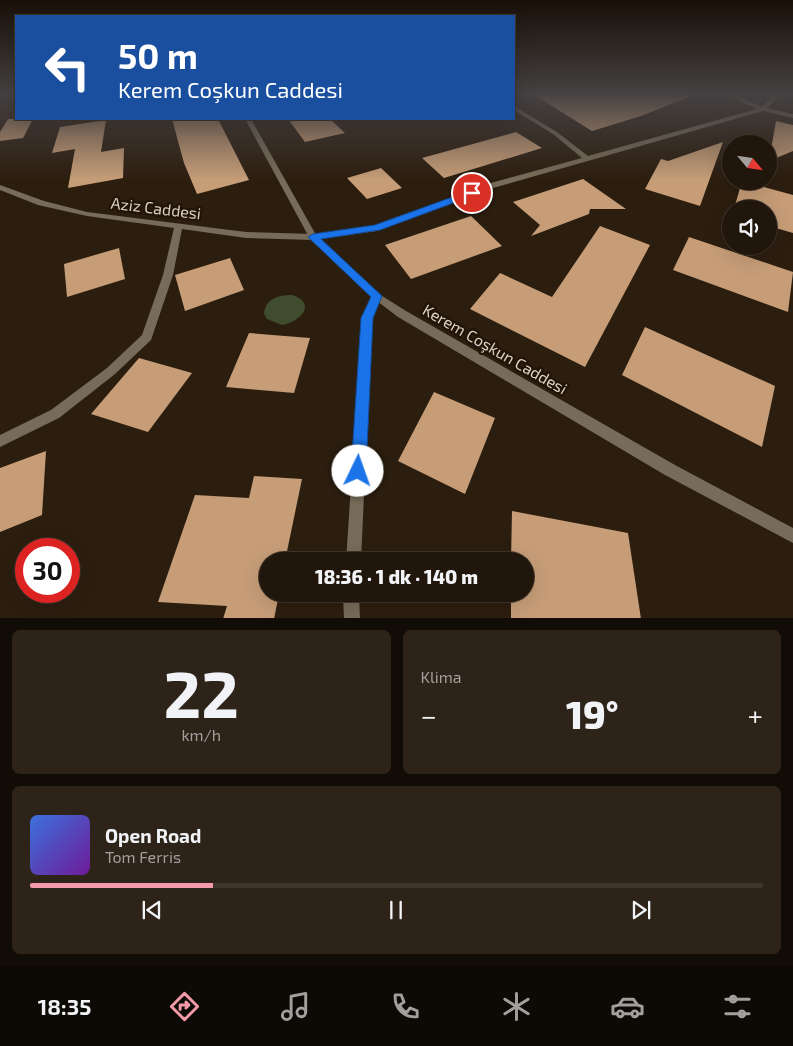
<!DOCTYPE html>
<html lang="tr">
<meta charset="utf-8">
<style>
:root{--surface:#21160b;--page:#2d2319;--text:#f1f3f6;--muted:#a29f9d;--line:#3e352c;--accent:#f39aa9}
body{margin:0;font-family:"Exo 2",sans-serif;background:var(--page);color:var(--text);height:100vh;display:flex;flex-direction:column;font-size:19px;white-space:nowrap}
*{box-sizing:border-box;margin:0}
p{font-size:16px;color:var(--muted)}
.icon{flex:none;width:28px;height:28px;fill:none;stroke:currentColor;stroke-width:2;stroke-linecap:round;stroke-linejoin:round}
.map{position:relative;height:618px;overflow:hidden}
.drawer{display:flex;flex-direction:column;gap:12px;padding:12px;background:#120c06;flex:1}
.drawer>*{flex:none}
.hud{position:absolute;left:15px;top:15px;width:500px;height:105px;border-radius:0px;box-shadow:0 5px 20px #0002,0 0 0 1px var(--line);background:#1a4fa0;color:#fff;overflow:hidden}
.needle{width:32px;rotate:119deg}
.fabs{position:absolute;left:722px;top:135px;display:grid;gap:10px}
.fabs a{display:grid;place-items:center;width:55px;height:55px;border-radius:50%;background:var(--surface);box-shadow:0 5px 20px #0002,0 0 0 1px var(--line);font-size:25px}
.speed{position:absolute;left:15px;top:538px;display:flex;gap:10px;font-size:25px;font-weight:700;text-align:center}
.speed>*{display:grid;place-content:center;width:65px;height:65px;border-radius:50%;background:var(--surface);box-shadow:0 5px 20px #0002,0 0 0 1px var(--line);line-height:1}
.speed .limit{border:8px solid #d22;background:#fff;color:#111}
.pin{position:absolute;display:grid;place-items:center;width:42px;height:42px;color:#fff;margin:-21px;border:2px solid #fff;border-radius:50%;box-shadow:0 1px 5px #0007}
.me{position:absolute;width:55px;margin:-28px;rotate:3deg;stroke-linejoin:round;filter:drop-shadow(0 0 4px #0008)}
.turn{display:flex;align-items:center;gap:18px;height:105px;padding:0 20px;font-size:22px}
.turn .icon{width:65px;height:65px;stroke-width:2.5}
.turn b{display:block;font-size:35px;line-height:42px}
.big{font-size:38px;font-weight:800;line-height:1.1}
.drawer .card{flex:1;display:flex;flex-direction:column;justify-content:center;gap:8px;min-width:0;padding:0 18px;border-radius:8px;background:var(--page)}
.drawer .dial{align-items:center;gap:0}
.dial b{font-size:65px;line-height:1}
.song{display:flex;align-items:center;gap:15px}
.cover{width:60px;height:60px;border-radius:8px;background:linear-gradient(135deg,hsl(220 70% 55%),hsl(280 70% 35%))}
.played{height:5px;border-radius:2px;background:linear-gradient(90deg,var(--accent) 25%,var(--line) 25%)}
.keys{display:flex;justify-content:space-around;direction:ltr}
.heat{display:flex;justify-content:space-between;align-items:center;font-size:28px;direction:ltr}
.drawer .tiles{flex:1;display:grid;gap:12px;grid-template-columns:1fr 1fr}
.card:last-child{grid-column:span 2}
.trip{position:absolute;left:259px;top:552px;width:275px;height:50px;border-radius:25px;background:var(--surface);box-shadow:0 5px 20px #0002,0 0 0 1px var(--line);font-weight:800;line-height:50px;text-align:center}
.tab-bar{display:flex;height:80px;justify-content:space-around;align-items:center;background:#0d0904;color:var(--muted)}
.tab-bar .icon{width:35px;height:35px}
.tab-bar .active{color:var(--accent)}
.tab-bar b{font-size:22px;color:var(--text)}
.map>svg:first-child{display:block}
</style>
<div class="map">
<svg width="793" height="619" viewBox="0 0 793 619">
<rect width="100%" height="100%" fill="#2c1e0f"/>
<path fill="#3f4c2d" d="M292,295C318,303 300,322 282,325L267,319L264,314C265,299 278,295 292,295Z"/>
<path fill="#c69d77" d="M531,93H696V94L641,116L592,131Z
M8,119H33L23,138L0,141V132Z
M172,119H218L249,180L197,194L184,163Z
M288,119H330L345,133L305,142Z
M106,120L101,152L124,148L123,178L68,188L75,149L52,153L60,127Z
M776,121L793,125V151L769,161Z
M516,132L542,148L444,178L422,158Z
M723,142L700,206L645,189L661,159L668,161Z
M381,168L402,188L367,199L347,178Z
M583,179L626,209H590L589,214L531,236L540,225L513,202Z
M742,181L793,195V233L769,226V209H734Z
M471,216L502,246L411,279L385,245Z
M600,226L650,245L585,367L470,309L500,273L552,297Z
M689,237L793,272L788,312L673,270Z
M119,248L125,279L67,297L64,264Z
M230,258L244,290L185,311L175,275Z
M645,327L775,386L762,447L622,375Z
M249,333L310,338L294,393L226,387Z
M139,358L192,373L148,432L91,414Z
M434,392L495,418L465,494L398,461Z
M46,451L42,515L0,532V468Z
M254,476L302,479L285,561H268V594H279L274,619H223L227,606L158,602L195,495L249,498Z
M512,511L628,533L641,619H511V594H525V561H511Z"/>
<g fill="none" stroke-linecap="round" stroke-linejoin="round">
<path fill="#776c59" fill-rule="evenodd" d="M722,93H731L762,107L776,93H783L767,108L793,114V118L763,111L493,188L377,231L313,240L246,238L182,229L173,275L151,340L115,374L59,418L0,447V435L51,410L107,368L142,335L163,275L174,228L87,216L38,205L0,190V185L44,201L87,212L246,232L313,234L376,226L487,184L582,158L553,134L514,110V106L557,132L588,156L757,109Z
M376,292L381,296L372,318L361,561H346L362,318L371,296Z
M343,594H359L360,619H344Z"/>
<path fill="#776c59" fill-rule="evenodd" d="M245,119H251L316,235L379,294L406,311L675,465L793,528V543L665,475L398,317L373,298L310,239Z"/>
</g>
<linearGradient id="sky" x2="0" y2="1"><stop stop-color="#181008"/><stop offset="0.52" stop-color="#454142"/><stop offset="1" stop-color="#454142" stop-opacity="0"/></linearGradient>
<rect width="793" height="180" fill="url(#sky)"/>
<path fill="#1a73e8" stroke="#114b97" d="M472,190L475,191V195L380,230L321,239L382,296L373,318L366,471L363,476L358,478L353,476L351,471L361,318L371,297L308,237L313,234L375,225Z"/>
<g text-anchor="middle" stroke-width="5" stroke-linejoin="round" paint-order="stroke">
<g font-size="16" fill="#dcd1c8" stroke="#221406">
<text transform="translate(156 208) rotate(7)" y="6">Aziz Caddesi</text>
<text transform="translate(495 349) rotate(30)" y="6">Kerem Coşkun Caddesi</text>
</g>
</g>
</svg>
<div class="fabs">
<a><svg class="needle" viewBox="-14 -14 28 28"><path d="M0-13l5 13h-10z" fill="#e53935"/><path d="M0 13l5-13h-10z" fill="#a29f9d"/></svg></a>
<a><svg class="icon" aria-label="sound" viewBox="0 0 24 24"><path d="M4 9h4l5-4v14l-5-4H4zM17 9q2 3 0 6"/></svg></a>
</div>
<div class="speed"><div class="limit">30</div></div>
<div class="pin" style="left:472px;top:193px;background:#d93025"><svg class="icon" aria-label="arrive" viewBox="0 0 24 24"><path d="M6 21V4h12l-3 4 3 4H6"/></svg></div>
<svg class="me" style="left:358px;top:471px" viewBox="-20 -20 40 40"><circle r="19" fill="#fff"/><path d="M0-13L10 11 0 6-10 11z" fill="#1a73e8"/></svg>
<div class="trip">18:36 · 1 dk · 140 m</div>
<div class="hud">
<div class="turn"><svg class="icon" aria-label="left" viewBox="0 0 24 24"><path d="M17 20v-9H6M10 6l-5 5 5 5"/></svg><div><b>50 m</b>Kerem Coşkun Caddesi</div></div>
</div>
</div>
<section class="drawer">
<div class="tiles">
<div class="card dial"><b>22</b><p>km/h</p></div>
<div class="card"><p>Klima</p>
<div class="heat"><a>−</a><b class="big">19°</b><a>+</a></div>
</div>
<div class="card">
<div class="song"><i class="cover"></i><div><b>Open Road</b><p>Tom Ferris</p></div></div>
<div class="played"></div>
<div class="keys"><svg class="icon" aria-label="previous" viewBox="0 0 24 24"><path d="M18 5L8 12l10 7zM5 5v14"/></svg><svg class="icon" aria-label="pause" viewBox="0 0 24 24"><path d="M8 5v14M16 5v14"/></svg><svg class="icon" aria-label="next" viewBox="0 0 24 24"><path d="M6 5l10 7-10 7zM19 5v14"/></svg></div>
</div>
</div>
</section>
<nav class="tab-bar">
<b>18:35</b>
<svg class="icon active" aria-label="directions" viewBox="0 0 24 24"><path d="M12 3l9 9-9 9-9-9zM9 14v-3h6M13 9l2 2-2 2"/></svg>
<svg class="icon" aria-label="music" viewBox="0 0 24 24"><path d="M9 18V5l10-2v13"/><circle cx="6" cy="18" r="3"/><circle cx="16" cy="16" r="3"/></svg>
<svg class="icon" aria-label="phone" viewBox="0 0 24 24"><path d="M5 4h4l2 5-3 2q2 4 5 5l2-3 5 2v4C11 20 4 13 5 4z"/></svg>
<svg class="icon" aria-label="climate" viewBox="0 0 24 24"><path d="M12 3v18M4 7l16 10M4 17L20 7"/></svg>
<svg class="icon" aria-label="car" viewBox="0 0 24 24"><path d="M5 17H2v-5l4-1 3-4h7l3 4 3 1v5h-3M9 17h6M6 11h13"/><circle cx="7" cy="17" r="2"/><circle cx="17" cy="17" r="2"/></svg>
<svg class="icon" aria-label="filters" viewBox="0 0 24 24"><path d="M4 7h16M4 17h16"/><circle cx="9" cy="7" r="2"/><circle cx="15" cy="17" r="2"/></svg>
</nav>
